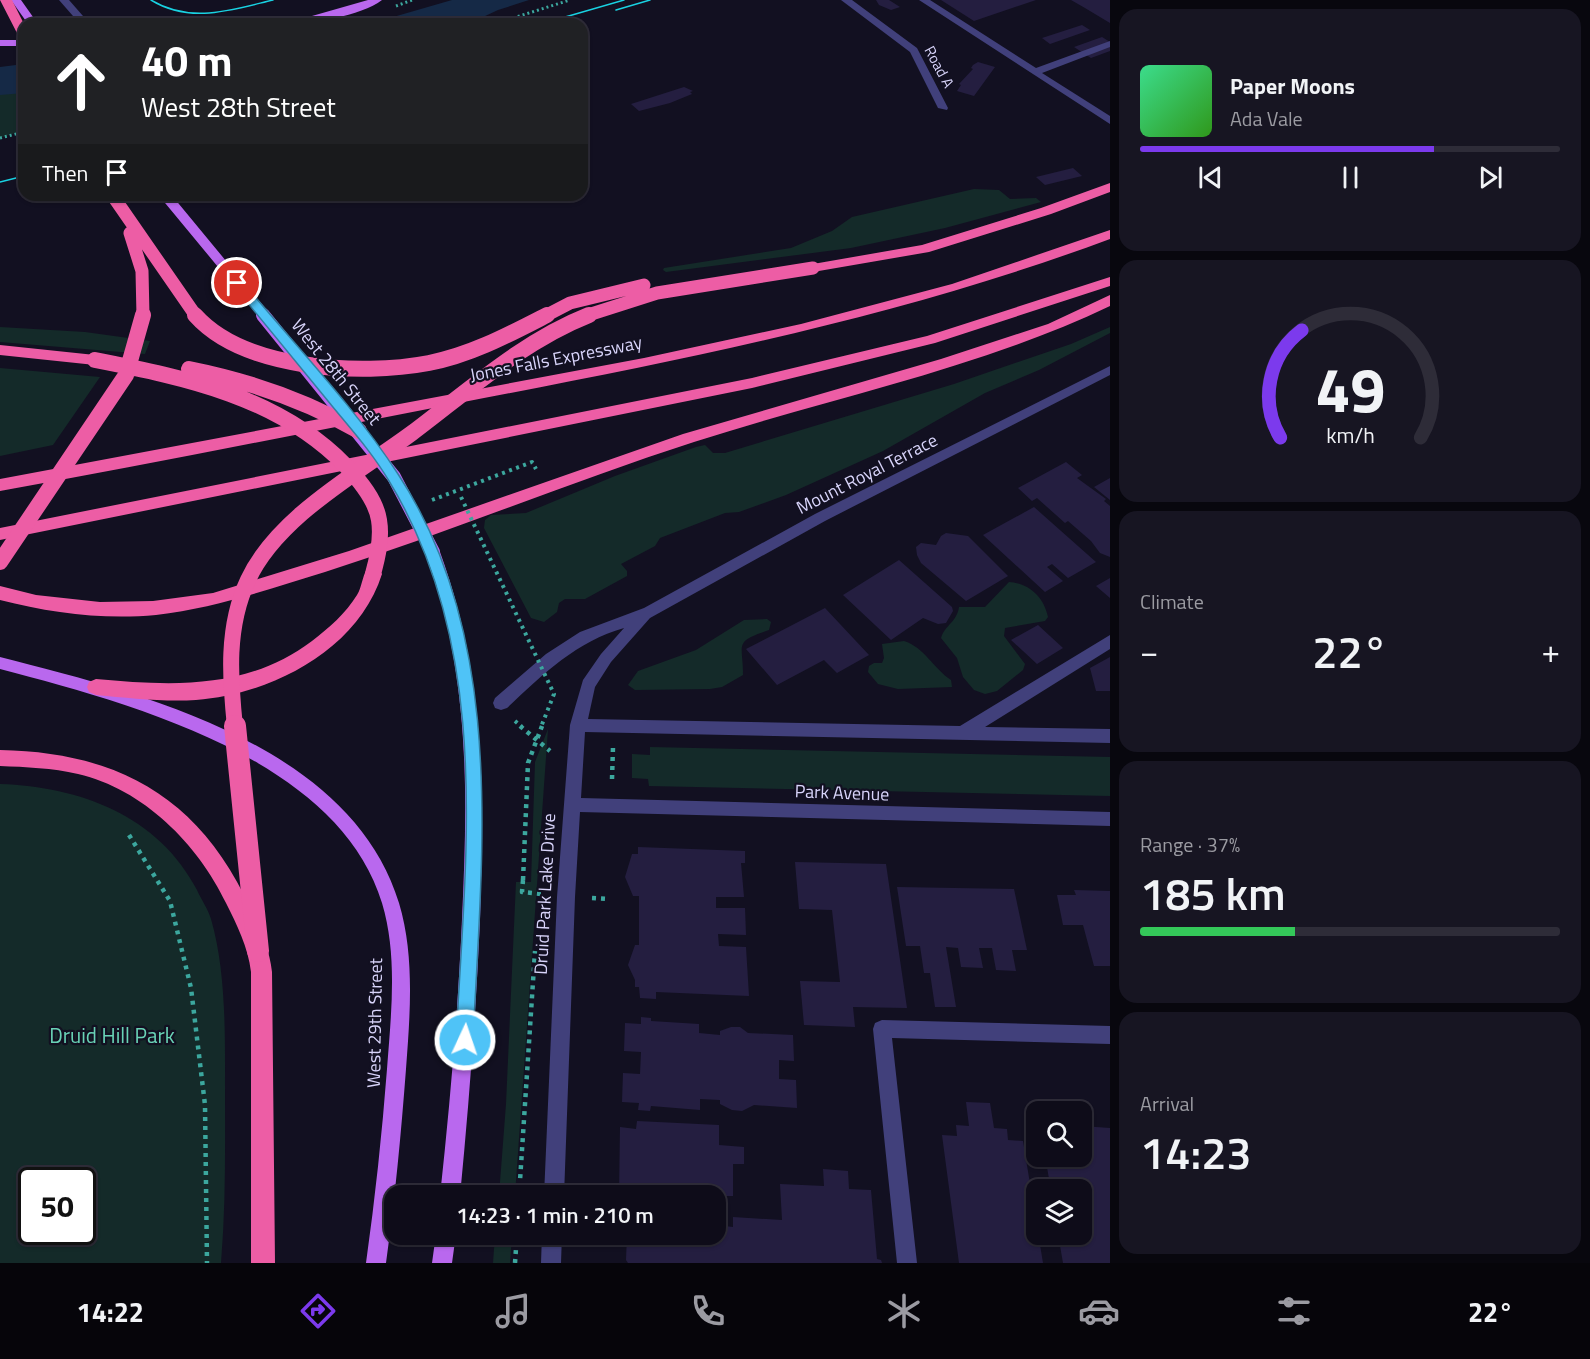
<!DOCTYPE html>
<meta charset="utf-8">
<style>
:root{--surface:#0e0c19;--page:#171522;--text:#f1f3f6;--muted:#9b9ba2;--line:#2e2c38;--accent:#7c3aed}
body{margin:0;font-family:"Titillium Web",sans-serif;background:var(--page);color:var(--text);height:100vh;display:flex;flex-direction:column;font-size:22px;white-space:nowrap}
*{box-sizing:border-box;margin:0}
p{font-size:20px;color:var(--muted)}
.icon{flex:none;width:33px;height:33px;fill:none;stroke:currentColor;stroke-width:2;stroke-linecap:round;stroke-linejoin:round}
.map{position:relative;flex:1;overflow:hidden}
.sheet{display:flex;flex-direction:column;gap:9px;padding:9px;background:#08070e;width:480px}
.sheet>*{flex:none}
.hud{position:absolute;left:18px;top:18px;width:570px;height:183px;border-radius:18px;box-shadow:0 2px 4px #0004,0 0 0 2px var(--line);background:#202124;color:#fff;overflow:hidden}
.tools{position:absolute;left:1026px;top:1101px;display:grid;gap:12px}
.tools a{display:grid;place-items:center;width:66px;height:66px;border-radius:12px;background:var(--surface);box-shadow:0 2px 4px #0004,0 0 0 2px var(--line);font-size:30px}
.speed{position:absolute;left:18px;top:1167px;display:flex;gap:12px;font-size:30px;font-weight:700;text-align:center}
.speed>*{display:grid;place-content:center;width:78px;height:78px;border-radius:50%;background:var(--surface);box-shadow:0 2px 4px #0004,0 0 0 2px var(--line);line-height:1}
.speed .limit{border:3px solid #111;border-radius:9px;background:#fff;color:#111}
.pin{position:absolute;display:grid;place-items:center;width:51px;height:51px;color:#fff;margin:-26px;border:3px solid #fff;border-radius:50%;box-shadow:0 2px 6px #0007}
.me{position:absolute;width:66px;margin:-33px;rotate:3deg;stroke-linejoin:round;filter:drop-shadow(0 0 4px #0008)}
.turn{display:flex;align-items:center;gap:21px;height:126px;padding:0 24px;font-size:27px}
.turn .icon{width:78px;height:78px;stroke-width:2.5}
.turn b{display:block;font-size:42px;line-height:51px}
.then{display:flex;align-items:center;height:57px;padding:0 24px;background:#0003;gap:12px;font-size:22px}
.big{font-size:45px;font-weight:600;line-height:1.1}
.sheet .card{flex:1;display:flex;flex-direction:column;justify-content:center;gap:9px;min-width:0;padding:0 21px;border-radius:18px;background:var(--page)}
.sheet .dial{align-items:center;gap:0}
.dial svg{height:156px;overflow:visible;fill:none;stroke:var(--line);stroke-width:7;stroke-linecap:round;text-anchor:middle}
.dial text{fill:var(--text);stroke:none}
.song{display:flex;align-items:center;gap:18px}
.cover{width:72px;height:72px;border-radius:9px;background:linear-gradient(135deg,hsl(150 70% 55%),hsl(110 70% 35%))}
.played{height:6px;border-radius:3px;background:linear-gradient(90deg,var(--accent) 70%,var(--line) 70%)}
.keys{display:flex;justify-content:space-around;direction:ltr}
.heat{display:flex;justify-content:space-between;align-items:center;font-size:33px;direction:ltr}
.charge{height:9px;border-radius:4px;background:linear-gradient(90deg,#34c759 37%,var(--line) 0)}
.trip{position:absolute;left:384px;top:1185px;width:342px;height:60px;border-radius:18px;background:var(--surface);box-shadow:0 2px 4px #0004,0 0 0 2px var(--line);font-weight:600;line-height:60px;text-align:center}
.menu{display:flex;height:96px;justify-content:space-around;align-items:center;background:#06050a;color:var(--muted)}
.menu .icon{width:42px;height:42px}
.menu .selected{color:var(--accent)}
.menu b{font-size:27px;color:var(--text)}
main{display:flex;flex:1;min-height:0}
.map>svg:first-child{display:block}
</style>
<main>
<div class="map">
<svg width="1110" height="1263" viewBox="0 0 1110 1263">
<rect width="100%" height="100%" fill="#121021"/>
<path fill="#142a29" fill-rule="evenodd" d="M0,75L24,78V130L0,138Z
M974,189L999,190L1010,199L1036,198L1041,202L945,228L851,248L666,272L663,270L664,268L791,248L832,231L852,217Z
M0,327L85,332L150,341L145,354L0,342Z
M1110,327V333L1039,370L985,393L883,451L786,495L739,512L725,513L660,538L655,546L621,564L627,571V576L585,599H565L559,603L557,612L544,622L531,618L484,528L485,520L491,515L526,513L615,476L696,447L705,445L713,453H725L954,384L1071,344Z
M0,368L100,377L53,445L0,456Z
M1009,582C1029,583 1044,597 1048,617L1045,621L1005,628L1004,636L1025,664L1023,670L997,691L985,694L974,690L963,677L957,658L941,638C945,625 957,622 959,607H985Z
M767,619L771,622L769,630C733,642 743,643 743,675L722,687L710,689L635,690L628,685L638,671L696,650L744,620Z
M904,641C924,647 934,669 951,680L952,687L898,689L878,684L868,672L869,666L874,663H882L884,658L882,644Z
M548,729L515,1195H499L506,1104L516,882H531L535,762Z
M650,747L1110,757V796L649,786L648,779L632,778V754L650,755Z
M0,784C80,787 158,815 197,890C201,899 208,909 211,919C226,971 225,1032 225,1086C225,1145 226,1204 221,1263H0ZM32,1180H82V1232H32Z
M495,1235H512L510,1263H493Z"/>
<path fill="#152946" d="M452,0H529L498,10L468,24H369Z
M24,64V93L0,95V67Z"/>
<path fill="#241e40" d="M876,0H889L900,7L891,10L879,5Z
M941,0H1036L974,21Z
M1071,0H1110V23L1085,8Z
M1082,25L1090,30L1050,44L1042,38Z
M1102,37L1110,42V51L1091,58L1074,47Z
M978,62L995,67L974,96L957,91L961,85L959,84L973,69L971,68L973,65Z
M684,87L693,91L690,92L692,94L670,103L639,111L631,104Z
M1073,168L1082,176L1045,185L1036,177Z
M1066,462L1082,475L1077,478L1106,499L1104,501L1110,506V557L1100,553L1091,541L1068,521L1065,523L1037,498L1032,501L1018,488Z
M1110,478V500L1094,487Z
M1034,507L1096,562L1068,578L1052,564L1047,567L1063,581L1045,592L983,535Z
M946,533L968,536L1008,576L966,601L921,563L917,555L916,547L921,543L936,545L941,536Z
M899,560L952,607L953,611L946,623L938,624L923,618L891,640L843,595Z
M1110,578V598L1096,586Z
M825,608L869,655L837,673L824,660L777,685L746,649Z
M1038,625L1063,648L1037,664L1011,640Z
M1110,657V691H1096L1090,668Z
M638,847L745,851V863H741L744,897H716V908H745L746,935L718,934L719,946L746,947L749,996L656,992V999L640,998L639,987H635V980L628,965L635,945H639V896H633L625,877L632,854H638Z
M795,862L886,864L907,1008L853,1007L855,1027L804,1025L800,981L840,982L832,910L799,909Z
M897,887L1014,889L1027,950H1012L1016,971L996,970L992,948H979L983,968L961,967L958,948L946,947L956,1007H935L930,973H924L920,946H906Z
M1074,890L1110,891V966H1094L1083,925H1063L1057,895H1076Z
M641,1017L651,1018V1021L699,1024V1033L720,1035V1031L731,1027H740L748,1033L793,1035L794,1061L779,1060V1079L796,1080L797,1108L754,1105L742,1111L732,1110L720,1104V1100L700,1099V1110L651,1106L650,1111L638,1110L639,1103L622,1102L623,1073L640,1074L641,1052L624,1051L625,1023L641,1024Z
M966,1102L990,1103L994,1128L1007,1129L1008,1140L1023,1141L1043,1263H959L942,1135L957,1136L956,1125L969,1126Z
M637,1121L719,1125V1145L744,1147V1164H733V1196H721V1219L716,1218V1196H619L620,1127L636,1129Z
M1082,1126L1110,1128V1263H1063L1058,1234H1082V1190H1051L1045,1156H1082Z
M823,1169L848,1171L849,1189L871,1190L877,1259L881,1260L882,1263H628L626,1260L627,1234H716V1225L733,1227V1217L782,1220L780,1184L824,1186Z"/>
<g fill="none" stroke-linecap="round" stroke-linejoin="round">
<path stroke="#3ca79e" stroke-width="3" stroke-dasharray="2 3" stroke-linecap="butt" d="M396,6L412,0
M494,24L570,0
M0,138L24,132"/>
<path stroke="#3ca79e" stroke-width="4" stroke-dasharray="3 4.5" stroke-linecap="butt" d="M432,500L532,462L536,469
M515,721L522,727"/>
<path stroke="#3ca79e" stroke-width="4.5" stroke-dasharray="4 5" stroke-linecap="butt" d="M520,726L550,751
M612,779L613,747
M129,835L170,901L191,988L205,1105L207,1263
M523,880L522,892L542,894
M592,898L608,899
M519,1196L535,951
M515,1263L517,1234"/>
<path fill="#41407b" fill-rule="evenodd" d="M59,0H69L90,24H80Z
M841,0H852L917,48L948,108L947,110L938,108L910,52Z
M919,0H930L1036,68L1110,41V47L1042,73L1110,116V124Z
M1110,366V375L825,521L650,618L611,662L595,687L588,719L960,726L1110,635V649L985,727L1110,729V743L585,732L581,798L1110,812V826L580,812L575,897L564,1196H544L557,897L570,725L583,680L601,654L624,628C577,641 542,675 507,708L501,710L495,708L493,703L495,698L546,654L580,632L644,608L815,514Z
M882,1020L1110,1026V1044L892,1038L917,1263H897L873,1029L875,1023Z
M542,1234H562L561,1263H541Z"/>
<path fill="#b968ee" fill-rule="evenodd" d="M11,0H21L38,24H28Z
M368,0H382C361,16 310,24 284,24Z
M0,40H24V46H0Z
M433,547L440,552C485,676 484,790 480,919C476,1011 469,1104 460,1196H440C450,1104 458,1012 462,919C468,790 470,676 426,552Z
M0,657C141,693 351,745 399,903C415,956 410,1015 406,1069C401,1135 395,1198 386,1263H366C375,1199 382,1134 387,1069C391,1015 398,956 382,903C338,758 129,703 0,669Z
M436,1234H456L452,1263H432Z"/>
<path fill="#ed5da5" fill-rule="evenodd" d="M0,0H12L24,24V38L18,35Z
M1110,183V192L1051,214L929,252L813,272L806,268L813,264L922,245L1041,208Z
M1110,230V239C905,315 698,357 484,398C323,429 162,462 0,491V479L644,358L801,324L952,284Z
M1110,277V286L935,343L752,388L0,540V528L752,378L927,336Z
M1110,295V306C978,369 833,397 694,442C570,482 450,532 325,572C269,589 216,608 156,615C104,620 50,613 0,600V586L36,595L100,602L153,601L213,593L349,551L683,434L941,359L1048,324Z
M0,345L95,355L103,360L95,365L0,355Z
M373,567L379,569L382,574C358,650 272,694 196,700C163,702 129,698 96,695L89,692L87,687L89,682L96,679C173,686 247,690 312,641C329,628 346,613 357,595C362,587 362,577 367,569Z
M0,750C112,752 193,793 244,895C256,920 269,944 272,972L275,1263H251V972C248,947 237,925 226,903C198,844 143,789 78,774C52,768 26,767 0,766Z"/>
<path stroke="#19d2e2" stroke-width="1.5" d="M151,0C190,24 231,10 273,0
M616,10L650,0
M541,24L624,0
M0,182L24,176"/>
<path stroke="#3ca79e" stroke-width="4" stroke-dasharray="3 4.5" stroke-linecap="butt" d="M461,497L554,694L541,727"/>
<path stroke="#3ca79e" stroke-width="4.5" stroke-dasharray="4 5" stroke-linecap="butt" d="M523,880L528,763L542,726"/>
<path stroke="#b968ee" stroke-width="10" d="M165,195L265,316"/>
<path stroke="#b968ee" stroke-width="14" d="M263,315L394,477L433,552"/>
<path stroke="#ed5da5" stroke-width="13" d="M115,199L196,316
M130,233L142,271L143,316
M545,316L570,303L644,285
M585,316L657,293L813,268"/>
<path stroke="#ed5da5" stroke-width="16" d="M195,315C244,370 361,376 429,363C471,355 510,334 547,315
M95,360C187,378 279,397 346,466C360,481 376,500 379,520C382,538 378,556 373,574
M189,369C249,381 305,400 359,431
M0,562L126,375L143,315
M235,727C230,678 226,627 248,580C277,517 358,473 412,433C468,391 523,341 589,315"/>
<path stroke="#ed5da5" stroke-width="22" d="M235,726L258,951"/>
</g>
<path fill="#4fc3f7" stroke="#337fa1" stroke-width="1.5" d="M233,280H241C293,343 354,406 398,474C507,640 482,852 473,1040L471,1045L465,1048L459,1045L456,1040C466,851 492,650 389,481C372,452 349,427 328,401C297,363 265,324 233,285Z"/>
<g text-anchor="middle" stroke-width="4.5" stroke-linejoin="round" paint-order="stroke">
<g font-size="15" fill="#d8d4fa" stroke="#121021">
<text transform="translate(939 67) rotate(62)" y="5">Road A</text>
</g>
<g font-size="18" fill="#d8d4fa" stroke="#121021">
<text transform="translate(556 359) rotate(-11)" y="6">Jones Falls Expressway</text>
<text transform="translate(336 372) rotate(51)" y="6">West 28th Street</text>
<text transform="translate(867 474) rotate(-27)" y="6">Mount Royal Terrace</text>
<text transform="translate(842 793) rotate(2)" y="6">Park Avenue</text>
<text transform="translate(545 894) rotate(-87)" y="6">Druid Park Lake Drive</text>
<text transform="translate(375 1023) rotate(-89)" y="6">West 29th Street</text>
</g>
<g font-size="21" fill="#69d2b6" stroke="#121021">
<text x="112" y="1043">Druid Hill Park</text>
</g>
</g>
</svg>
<div class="tools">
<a><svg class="icon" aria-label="search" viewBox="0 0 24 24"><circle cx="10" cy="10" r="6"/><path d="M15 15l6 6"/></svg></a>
<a><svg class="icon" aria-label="layers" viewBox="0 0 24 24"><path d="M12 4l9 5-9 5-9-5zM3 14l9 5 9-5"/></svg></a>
</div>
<div class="speed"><div class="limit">50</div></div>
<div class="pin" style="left:237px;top:283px;background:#d93025"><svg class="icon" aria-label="arrive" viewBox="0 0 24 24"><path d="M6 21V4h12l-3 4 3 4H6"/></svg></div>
<svg class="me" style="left:465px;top:1040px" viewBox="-20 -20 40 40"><circle r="17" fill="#4fc3f7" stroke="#fff" stroke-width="3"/><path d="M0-11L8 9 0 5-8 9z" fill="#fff"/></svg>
<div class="trip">14:23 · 1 min · 210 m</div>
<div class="hud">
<div class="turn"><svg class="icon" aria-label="ahead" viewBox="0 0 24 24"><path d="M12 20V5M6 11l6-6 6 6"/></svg><div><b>40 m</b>West 28th Street</div></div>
<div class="then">Then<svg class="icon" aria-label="arrive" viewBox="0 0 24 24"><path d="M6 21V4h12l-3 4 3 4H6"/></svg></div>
</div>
</div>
<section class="sheet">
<div class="card">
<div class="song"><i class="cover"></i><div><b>Paper Moons</b><p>Ada Vale</p></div></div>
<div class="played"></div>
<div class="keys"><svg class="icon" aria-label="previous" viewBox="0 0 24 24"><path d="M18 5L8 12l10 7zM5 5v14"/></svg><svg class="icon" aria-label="pause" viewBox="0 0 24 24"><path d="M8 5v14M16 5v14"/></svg><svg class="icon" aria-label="next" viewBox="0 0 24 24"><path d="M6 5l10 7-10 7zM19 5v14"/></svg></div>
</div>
<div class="card dial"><svg viewBox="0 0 100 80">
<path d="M14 69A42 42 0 1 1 86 69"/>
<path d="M14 69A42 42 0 0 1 25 14" stroke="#7c3aed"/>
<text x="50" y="56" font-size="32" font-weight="700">49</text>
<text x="50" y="72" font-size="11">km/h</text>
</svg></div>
<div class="card"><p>Climate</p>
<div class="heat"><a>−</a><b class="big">22°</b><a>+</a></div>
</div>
<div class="card"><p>Range · 37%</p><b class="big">185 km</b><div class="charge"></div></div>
<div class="card"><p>Arrival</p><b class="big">14:23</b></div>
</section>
</main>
<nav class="menu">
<b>14:22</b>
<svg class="icon selected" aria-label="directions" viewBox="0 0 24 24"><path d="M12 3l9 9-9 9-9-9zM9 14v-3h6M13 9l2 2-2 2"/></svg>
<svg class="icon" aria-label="music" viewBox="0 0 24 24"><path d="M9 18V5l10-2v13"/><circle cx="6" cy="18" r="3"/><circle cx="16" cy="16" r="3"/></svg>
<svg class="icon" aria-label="phone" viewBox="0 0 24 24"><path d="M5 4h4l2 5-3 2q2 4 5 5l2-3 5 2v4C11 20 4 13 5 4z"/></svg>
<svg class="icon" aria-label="climate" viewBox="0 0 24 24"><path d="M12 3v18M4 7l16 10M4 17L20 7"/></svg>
<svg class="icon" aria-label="car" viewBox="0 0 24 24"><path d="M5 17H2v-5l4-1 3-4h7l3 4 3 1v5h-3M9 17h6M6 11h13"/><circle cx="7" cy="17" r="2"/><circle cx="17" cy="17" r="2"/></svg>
<svg class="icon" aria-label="filters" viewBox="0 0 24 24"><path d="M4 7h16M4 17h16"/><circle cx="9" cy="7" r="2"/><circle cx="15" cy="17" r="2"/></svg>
<b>22°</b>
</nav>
